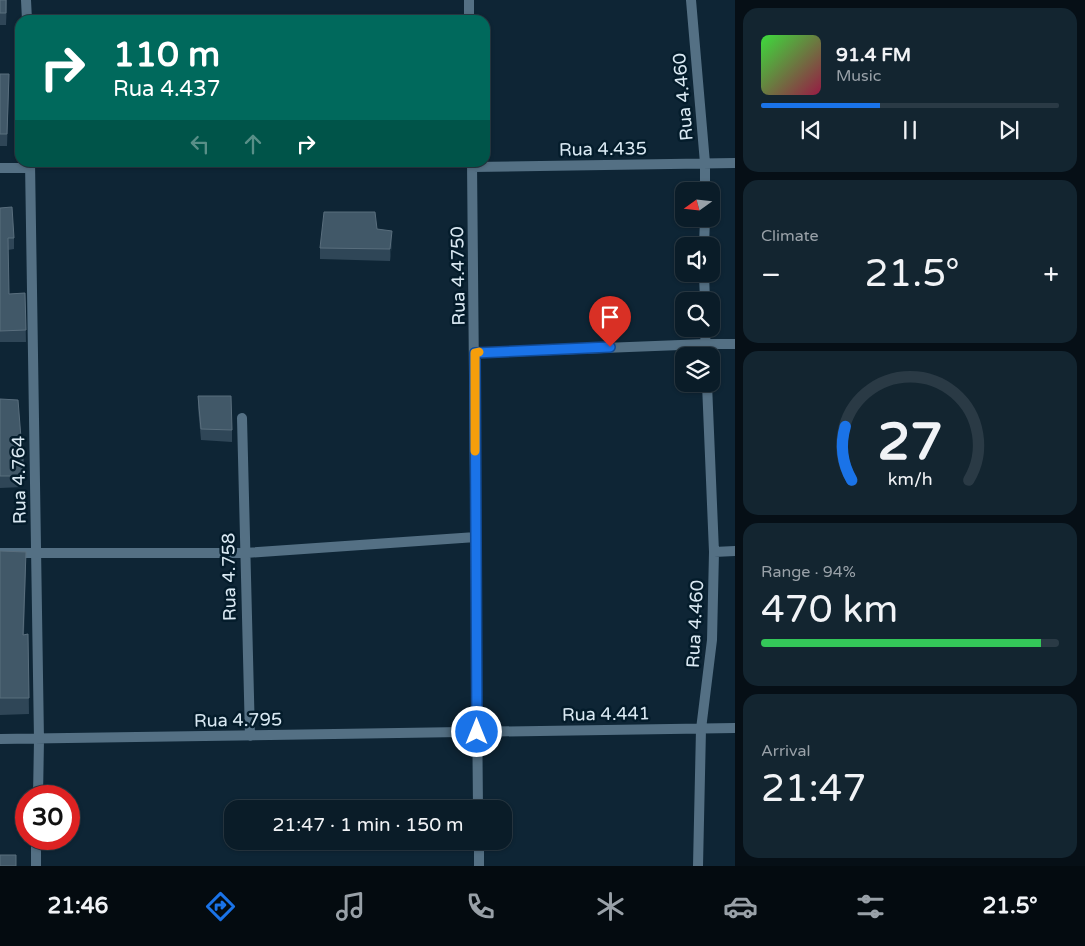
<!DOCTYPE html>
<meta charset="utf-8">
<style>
:root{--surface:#0a1c28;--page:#132530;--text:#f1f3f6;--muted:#99a1a8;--line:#2a3a45;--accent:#1a73e8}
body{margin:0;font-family:"Varela Round",sans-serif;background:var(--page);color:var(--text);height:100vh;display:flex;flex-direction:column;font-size:19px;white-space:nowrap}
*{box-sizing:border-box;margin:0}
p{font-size:16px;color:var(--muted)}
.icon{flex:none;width:28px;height:28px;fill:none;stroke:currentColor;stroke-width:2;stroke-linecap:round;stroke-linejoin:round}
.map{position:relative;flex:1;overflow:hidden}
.details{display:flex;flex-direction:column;gap:8px;padding:8px;background:#060f16;width:350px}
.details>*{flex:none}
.guide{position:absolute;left:15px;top:15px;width:475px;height:152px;border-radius:15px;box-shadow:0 1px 4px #0004,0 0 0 1px var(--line);background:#00695c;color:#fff;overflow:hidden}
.needle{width:32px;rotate:255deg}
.buttons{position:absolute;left:675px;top:182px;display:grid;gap:10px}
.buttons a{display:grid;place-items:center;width:45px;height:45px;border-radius:10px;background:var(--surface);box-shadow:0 1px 4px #0004,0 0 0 1px var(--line);font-size:25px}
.speed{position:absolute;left:15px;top:785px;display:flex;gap:10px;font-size:25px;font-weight:700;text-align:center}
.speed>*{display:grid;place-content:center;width:65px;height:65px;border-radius:50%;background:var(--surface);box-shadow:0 1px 4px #0004,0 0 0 1px var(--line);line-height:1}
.speed .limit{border:8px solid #d22;background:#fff;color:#111}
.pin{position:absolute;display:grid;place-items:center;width:42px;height:42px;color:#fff;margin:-51px -21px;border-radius:50% 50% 50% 0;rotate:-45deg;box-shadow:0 0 5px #0007}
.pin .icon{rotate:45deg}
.me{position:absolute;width:55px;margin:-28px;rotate:0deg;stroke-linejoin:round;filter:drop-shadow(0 0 4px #0008)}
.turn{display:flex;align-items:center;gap:18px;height:105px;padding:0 15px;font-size:22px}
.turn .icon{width:65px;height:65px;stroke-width:2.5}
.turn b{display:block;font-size:35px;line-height:42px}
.lanes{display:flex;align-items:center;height:48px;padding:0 15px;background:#0003;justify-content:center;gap:25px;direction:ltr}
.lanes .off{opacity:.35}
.big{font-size:38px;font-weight:600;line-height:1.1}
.details .tile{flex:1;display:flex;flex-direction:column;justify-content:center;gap:8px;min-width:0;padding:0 18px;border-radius:15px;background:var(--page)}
.details .dial{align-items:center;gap:0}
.dial svg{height:130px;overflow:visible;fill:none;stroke:var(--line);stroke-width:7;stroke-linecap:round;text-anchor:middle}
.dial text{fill:var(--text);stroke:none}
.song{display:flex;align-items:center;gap:15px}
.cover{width:60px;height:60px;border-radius:8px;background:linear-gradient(135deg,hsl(120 70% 55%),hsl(340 70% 35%))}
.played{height:5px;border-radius:2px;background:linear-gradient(90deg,var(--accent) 40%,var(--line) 40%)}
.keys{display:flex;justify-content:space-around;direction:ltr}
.heat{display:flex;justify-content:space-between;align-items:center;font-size:28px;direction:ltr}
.charge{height:8px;border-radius:4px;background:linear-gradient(90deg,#34c759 94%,var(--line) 0)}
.trip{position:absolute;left:224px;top:800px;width:288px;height:50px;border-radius:15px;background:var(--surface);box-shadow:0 1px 4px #0004,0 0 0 1px var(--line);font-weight:600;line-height:50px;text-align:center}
.dock{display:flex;height:80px;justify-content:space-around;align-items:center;background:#040b10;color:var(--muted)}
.dock .icon{width:35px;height:35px}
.dock .current{color:var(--accent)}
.dock b{font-size:22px;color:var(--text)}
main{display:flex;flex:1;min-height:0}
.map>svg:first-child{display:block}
</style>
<main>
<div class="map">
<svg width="735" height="866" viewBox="0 0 735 866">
<rect width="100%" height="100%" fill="#0e2535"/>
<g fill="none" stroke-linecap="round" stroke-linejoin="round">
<path stroke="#547084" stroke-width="10" d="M26,0L27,20
M469,0V20
M691,0L705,163V191
M30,162L39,740L38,796
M472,162L478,809
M472,167L735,163
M0,168H30
M704,246L705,219
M704,274L705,301
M705,329L706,356
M475,353L706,344H735
M242,418L250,736
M714,552L735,551
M0,553H245L476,537
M0,739L735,728
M479,841V866
M36,866V839
M698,866L701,729L712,640L714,552L707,384"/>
</g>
<path fill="#2f4657" d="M0,0H7L6,25H0Z
M0,74L9,86L7,146H0Z
M0,208L14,238V249L8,250L9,294L25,293L26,342H0Z
M377,229L392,243L390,261L320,259V248Z
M198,396L232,430V442L201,440L198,408Z
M0,399L21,438H23V487L0,488Z
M0,551L26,568L24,635L28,634L29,714L0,715Z"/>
<path fill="#1a3242" d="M392,231V243L390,261V249Z"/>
<path fill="#415868" stroke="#596e7d" d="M0,0H6V13H0Z
M0,74H9L7,134H0Z
M12,207L14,238H8L9,294L25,293L26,330L0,331V208Z
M324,212H375L377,229L392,231L390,249L320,248Z
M198,396H231L232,430L201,429Z
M0,399L18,400L21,438H23V476H0Z
M0,551L26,552L23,635L28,634L29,698H0Z
M0,855H16V866H0Z"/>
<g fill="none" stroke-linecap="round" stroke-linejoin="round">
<g stroke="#114b97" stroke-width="12">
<path id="route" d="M477,732L475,353L610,347"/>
</g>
<use href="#route" stroke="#1a73e8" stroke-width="9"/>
<path stroke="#f59e0b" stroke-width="9" d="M475,451V353L479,352"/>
</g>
<g text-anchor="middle" stroke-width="5" stroke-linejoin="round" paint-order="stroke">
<g font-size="18" fill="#dae9f3" stroke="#041c2b">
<text transform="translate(683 97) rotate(-95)" y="6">Rua 4.460</text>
<text transform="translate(603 149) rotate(-1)" y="6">Rua 4.435</text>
<text transform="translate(458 276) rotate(-91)" y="6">Rua 4.4750</text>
<text transform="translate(19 480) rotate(-91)" y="6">Rua 4.764</text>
<text transform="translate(229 577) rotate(-91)" y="6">Rua 4.758</text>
<text transform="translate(695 624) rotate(-87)" y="6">Rua 4.460</text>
<text transform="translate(606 714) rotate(-1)" y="6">Rua 4.441</text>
<text transform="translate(238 720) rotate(-1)" y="6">Rua 4.795</text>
</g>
</g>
</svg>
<div class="buttons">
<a><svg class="needle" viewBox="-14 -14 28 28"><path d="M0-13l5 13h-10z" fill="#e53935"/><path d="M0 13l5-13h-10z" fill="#99a1a8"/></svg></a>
<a><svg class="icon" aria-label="sound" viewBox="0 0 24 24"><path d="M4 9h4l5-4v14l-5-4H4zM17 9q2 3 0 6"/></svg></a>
<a><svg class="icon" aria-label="search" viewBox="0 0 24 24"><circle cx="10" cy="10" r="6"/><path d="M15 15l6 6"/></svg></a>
<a><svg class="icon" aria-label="layers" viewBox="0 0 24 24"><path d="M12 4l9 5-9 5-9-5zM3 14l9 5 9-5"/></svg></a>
</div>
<div class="speed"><div class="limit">30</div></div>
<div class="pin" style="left:610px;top:347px;background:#d93025"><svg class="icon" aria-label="arrive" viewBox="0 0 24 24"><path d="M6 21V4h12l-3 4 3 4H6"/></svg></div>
<svg class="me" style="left:477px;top:732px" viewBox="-20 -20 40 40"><circle r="17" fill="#1a73e8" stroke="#fff" stroke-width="3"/><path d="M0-11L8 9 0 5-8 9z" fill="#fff"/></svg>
<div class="trip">21:47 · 1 min · 150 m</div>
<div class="guide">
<div class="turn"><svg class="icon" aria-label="right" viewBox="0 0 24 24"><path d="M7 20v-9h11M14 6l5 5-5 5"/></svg><div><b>110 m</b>Rua 4.437</div></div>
<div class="lanes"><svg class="icon off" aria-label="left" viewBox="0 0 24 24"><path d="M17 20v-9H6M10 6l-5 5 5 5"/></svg><svg class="icon off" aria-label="ahead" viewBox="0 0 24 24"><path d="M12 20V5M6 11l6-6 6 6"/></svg><svg class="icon" aria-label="right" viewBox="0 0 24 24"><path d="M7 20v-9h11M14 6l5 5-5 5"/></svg></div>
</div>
</div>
<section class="details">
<div class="tile">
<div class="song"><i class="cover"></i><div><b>91.4 FM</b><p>Music</p></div></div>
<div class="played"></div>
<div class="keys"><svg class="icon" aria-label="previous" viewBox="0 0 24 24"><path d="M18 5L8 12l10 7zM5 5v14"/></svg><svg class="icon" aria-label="pause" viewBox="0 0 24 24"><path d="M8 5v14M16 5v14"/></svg><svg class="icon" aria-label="next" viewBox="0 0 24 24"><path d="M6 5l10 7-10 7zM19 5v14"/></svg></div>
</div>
<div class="tile"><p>Climate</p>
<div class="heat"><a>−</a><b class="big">21.5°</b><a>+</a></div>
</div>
<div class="tile dial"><svg viewBox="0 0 100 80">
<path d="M14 69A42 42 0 1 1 86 69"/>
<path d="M14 69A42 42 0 0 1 10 36" stroke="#1a73e8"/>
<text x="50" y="56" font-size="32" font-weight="700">27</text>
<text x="50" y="72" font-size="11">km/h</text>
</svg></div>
<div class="tile"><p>Range · 94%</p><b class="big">470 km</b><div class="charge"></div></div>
<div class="tile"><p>Arrival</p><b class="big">21:47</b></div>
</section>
</main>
<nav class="dock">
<b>21:46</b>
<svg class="icon current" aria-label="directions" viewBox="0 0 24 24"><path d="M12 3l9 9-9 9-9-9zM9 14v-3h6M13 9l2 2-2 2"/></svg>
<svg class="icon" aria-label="music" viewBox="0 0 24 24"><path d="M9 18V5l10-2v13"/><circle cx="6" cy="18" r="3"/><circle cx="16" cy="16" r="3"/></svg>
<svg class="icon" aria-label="phone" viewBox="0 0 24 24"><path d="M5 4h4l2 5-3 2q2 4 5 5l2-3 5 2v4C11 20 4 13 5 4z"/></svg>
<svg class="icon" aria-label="climate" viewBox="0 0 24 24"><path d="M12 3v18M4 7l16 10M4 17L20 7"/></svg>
<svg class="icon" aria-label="car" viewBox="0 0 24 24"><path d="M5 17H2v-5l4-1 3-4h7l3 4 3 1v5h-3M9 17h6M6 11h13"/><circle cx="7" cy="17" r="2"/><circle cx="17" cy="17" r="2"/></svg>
<svg class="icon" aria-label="filters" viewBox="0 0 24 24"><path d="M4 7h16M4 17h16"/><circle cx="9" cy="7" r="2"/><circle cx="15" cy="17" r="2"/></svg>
<b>21.5°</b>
</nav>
